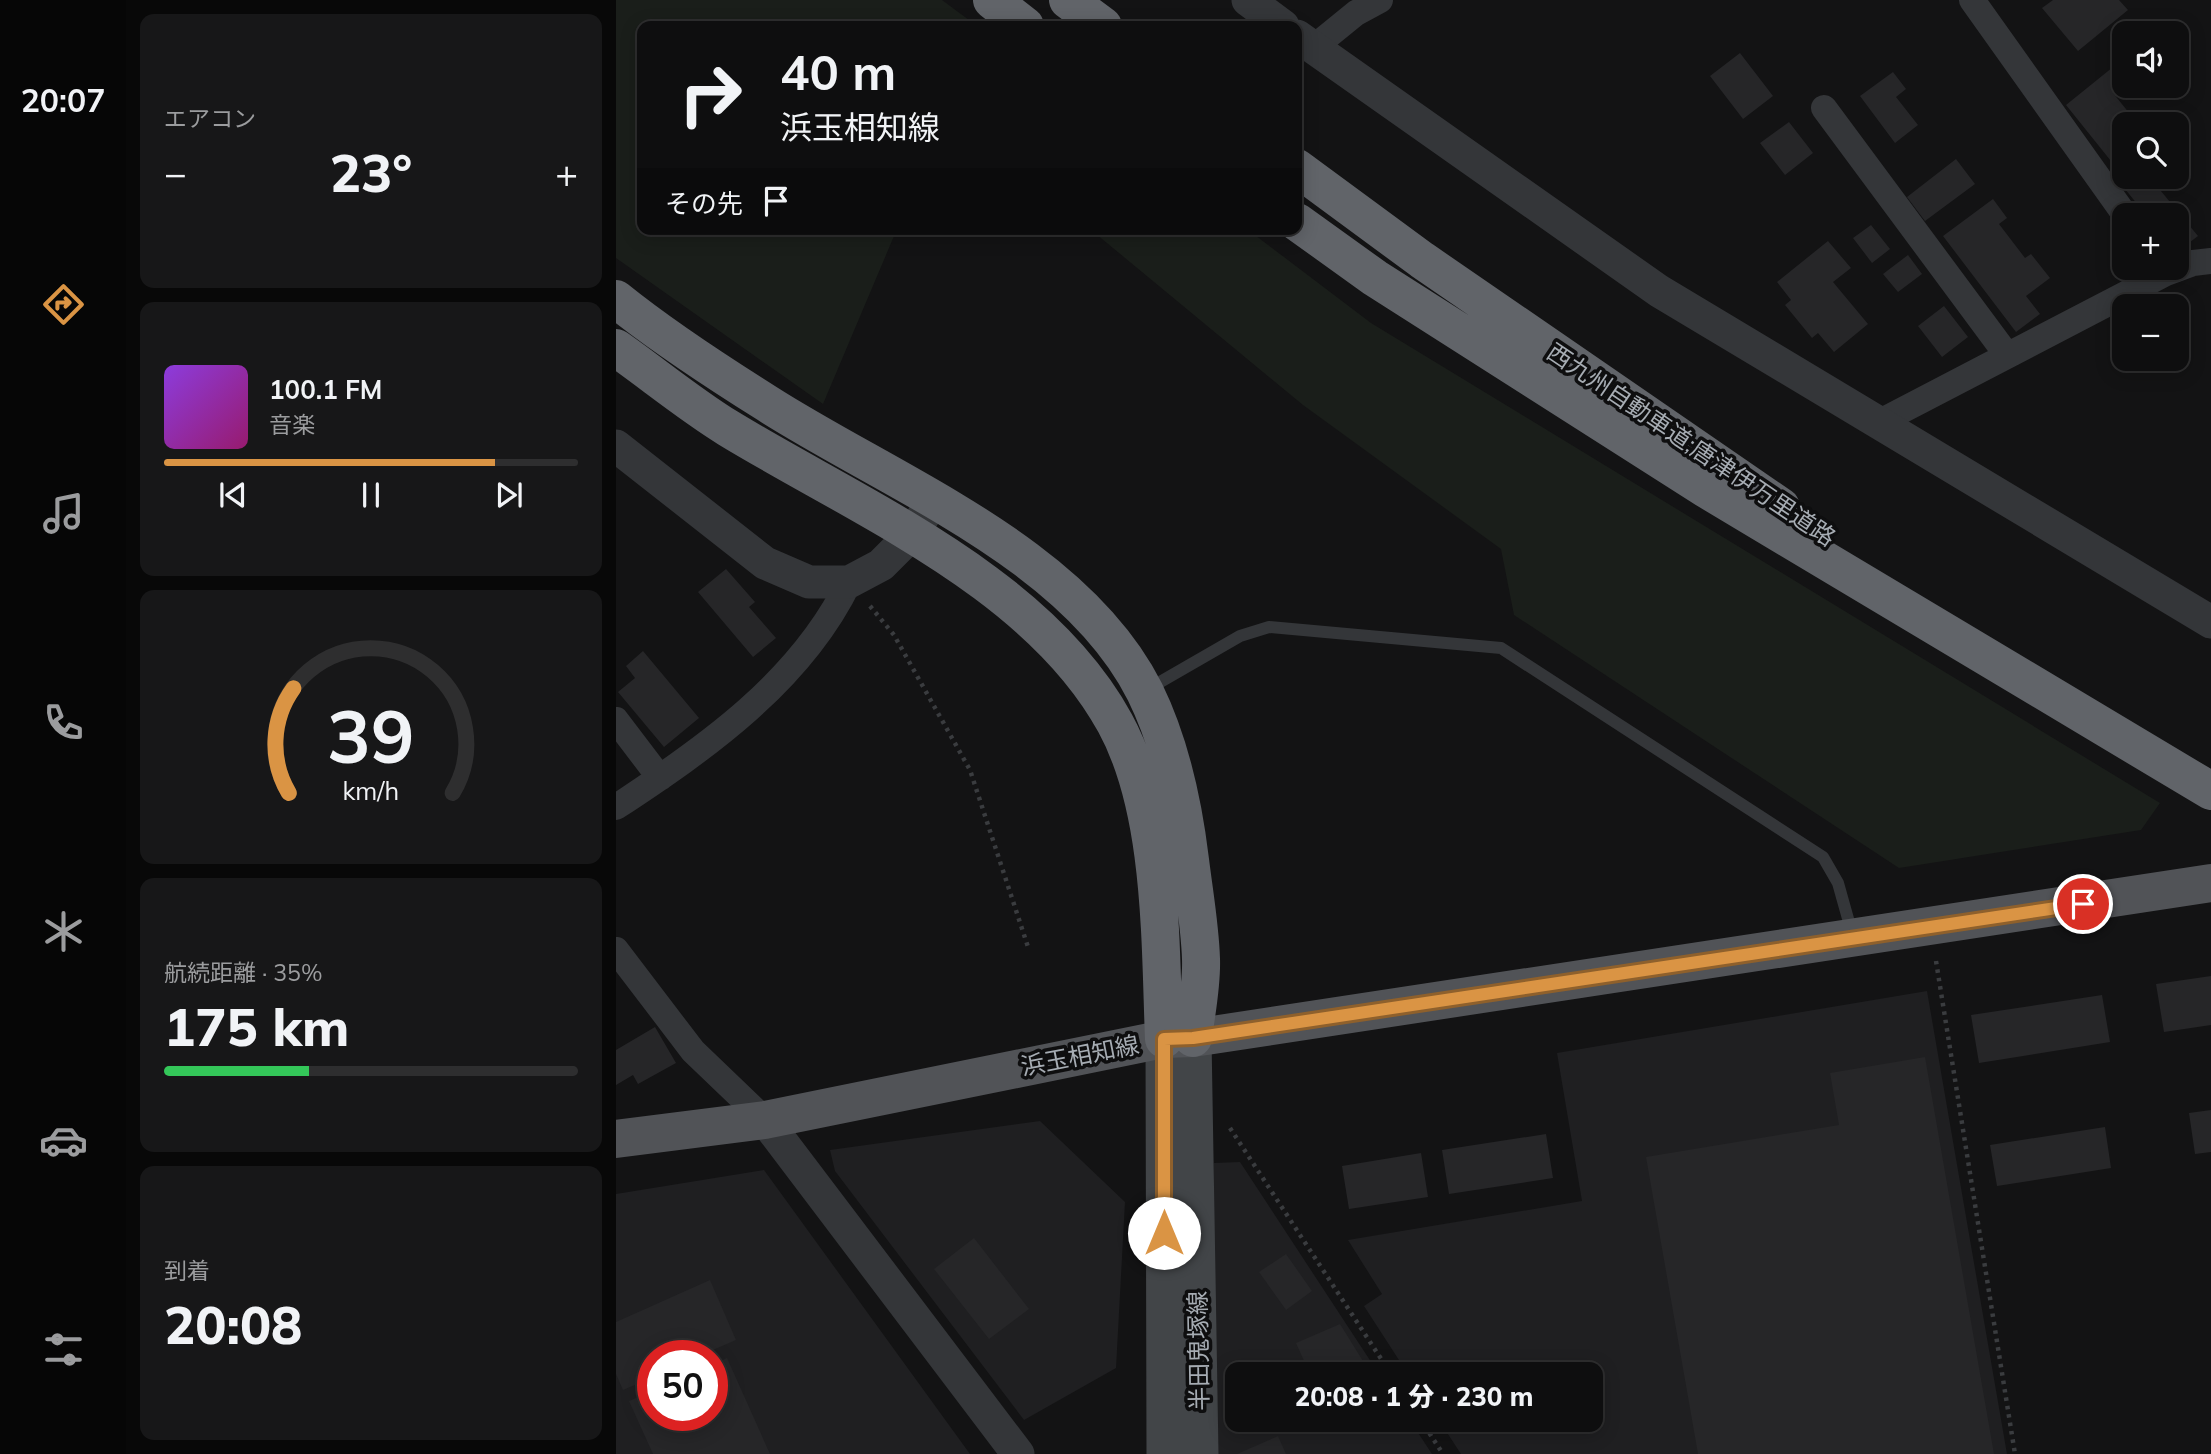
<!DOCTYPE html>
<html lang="ja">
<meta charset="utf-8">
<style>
:root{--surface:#0e0e0f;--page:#171718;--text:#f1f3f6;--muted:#9b9c9e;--line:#2e2e2f;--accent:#da9444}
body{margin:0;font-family:Mulish,"Noto Sans JP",sans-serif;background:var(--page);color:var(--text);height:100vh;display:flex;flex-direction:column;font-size:26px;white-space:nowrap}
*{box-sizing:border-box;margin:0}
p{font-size:23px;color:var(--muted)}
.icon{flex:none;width:38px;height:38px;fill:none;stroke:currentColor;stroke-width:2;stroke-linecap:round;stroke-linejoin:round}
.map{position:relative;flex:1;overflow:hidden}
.drawer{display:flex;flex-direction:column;gap:14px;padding:14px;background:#080808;width:490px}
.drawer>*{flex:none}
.banner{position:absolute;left:21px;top:21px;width:665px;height:214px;border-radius:14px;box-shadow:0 4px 18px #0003,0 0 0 2px var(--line);background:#0e0e0f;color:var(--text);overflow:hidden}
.fabs{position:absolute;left:1496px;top:21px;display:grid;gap:14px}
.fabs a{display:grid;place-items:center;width:77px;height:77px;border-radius:14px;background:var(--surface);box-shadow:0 4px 18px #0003,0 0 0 2px var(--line);font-size:35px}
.speed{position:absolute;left:21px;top:1340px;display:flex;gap:14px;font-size:35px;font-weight:700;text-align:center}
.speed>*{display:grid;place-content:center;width:91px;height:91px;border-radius:50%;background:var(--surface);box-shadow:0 4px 18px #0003,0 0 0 2px var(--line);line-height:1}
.speed .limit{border:10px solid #d22;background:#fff;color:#111}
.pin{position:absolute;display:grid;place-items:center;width:60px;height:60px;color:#fff;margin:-30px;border:4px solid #fff;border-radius:50%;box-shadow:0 2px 7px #0007}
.me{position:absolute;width:77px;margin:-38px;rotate:0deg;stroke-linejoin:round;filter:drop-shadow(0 0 5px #0008)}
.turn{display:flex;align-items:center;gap:24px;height:147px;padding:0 28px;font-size:32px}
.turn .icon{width:91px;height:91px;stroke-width:2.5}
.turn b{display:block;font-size:49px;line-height:60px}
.then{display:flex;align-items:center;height:66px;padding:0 28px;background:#0003;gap:14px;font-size:26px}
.big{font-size:52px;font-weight:800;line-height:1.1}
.drawer .widget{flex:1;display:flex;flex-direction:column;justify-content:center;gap:10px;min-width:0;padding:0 24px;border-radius:14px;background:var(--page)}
.drawer .dial{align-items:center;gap:0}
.dial svg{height:182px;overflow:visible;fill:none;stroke:var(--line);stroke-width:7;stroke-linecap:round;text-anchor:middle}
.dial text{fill:var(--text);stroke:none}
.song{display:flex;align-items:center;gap:21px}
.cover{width:84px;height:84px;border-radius:10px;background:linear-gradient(135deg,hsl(270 70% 55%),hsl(320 70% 35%))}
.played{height:7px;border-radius:4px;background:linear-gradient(90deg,var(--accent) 80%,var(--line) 80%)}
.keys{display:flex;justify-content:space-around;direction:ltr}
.heat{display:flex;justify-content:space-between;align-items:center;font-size:38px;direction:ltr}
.charge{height:10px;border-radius:5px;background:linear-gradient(90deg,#34c759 35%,var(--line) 0)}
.trip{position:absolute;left:609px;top:1362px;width:378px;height:70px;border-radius:14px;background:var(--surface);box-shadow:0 4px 18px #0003,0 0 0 2px var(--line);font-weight:800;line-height:70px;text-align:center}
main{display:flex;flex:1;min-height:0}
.dock{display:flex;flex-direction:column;width:126px;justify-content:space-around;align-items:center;background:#060606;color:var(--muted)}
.dock .icon{width:49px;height:49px}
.dock .active{color:var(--accent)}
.dock b{font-size:32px;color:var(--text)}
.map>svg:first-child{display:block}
</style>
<main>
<nav class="dock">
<b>20:07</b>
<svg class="icon active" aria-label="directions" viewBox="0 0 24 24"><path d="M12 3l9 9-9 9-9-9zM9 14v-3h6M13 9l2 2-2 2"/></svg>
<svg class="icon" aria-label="music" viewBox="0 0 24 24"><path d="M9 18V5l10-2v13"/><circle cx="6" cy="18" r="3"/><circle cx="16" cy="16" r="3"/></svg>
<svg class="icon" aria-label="phone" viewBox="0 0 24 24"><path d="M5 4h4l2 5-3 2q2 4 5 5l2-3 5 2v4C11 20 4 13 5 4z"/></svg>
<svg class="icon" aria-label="climate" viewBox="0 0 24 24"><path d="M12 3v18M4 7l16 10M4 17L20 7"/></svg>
<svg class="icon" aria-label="car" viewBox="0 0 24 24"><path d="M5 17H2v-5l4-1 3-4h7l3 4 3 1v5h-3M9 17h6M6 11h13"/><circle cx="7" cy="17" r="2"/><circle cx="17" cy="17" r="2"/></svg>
<svg class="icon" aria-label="filters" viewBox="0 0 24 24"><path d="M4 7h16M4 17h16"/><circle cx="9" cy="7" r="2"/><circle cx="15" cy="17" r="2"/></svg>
</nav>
<section class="drawer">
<div class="widget"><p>エアコン</p>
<div class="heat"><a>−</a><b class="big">23°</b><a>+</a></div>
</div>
<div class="widget">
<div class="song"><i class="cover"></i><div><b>100.1 FM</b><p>音楽</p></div></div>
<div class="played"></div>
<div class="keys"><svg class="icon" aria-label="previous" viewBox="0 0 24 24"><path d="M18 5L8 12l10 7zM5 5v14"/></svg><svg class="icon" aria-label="pause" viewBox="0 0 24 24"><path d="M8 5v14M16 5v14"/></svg><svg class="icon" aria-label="next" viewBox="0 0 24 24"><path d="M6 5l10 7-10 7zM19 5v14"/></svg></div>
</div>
<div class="widget dial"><svg viewBox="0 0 100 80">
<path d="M14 69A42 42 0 1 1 86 69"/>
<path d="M14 69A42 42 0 0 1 16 23" stroke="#da9444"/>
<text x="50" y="56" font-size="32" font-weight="700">39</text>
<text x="50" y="72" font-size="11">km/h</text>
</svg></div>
<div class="widget"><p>航続距離 · 35%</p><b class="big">175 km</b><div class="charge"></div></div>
<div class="widget"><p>到着</p><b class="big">20:08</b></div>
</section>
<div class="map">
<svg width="1595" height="1454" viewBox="0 0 1595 1454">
<rect width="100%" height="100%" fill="#131314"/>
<path fill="#1f1f21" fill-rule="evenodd" d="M1311,991L1391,1454H845L822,1419H975V1374H792L748,1306L766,1294L732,1240L966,1201L941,1053Z
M424,1121L509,1202L500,1368L408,1420L219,1171L214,1150Z
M624,1162L763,1374H621V1419H793L816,1454H598V1163Z
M148,1170L354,1454H0V1194ZM37,1356H96V1416H37Z"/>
<path fill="#1a1e1a" d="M0,0H326L361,26H26V229H281L207,404L0,258Z
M474,229H631L755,323L1544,803L1525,830L1283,868L898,615L885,549L687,405Z"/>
<path fill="#262628" d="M1437,0H1503L1512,10L1462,51L1426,8Z
M1124,53L1157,96L1127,119L1094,76Z
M1502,63L1508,71V83L1497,93L1522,124H1508L1507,176L1450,105Z
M1277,72L1290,89L1280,97L1302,125L1279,143L1244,96Z
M1173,122L1197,153L1169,175L1144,143Z
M1340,159L1359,184L1309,221L1291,197Z
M1523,177H1550L1540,185L1582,236L1561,252V215H1530L1509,189Z
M1377,199L1391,218L1383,224L1409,258L1415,254L1434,278L1410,296L1424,314L1400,332L1327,236Z
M1255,225L1274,249L1256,263L1237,238Z
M1212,241L1235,268L1217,282L1252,324L1218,352L1202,333L1196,338L1169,305L1175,300L1161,282Z
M1292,255L1306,274L1282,292L1267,274Z
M1328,306L1352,337L1326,357L1302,326Z
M110,569L139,602L133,607L160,638L137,657L82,592Z
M27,651L83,718L48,747L2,692L19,678L10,666Z
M1595,976V1025L1548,1032L1540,984Z
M1486,995L1494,1042L1363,1063L1355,1015Z
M39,1027L60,1063L22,1084L17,1075L0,1085V1050Z
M1309,1057L1378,1454H1082L1030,1157L1223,1125L1214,1073Z
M1595,1110V1152L1579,1154L1573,1113Z
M1489,1127L1495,1168L1381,1186L1374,1145Z
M930,1134L937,1178L833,1194L826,1150Z
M805,1153L812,1197L733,1209L726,1166Z
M358,1238L413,1309L373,1339L318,1269Z
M670,1254L696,1291L670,1310L643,1272Z
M94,1280L120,1340L83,1356H37V1377L7,1390L0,1374V1322Z
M724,1324L755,1374H694L680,1343Z
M111,1358L154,1454H37L13,1401L37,1391V1416H96V1365Z
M662,1436L670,1454H621Z"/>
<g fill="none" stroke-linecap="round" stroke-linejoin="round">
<path stroke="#3a3c3f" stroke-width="4.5" stroke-dasharray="3.5 5" stroke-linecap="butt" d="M254,606L278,635L354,770L413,950
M1320,961L1399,1454
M614,1128L775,1374
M804,1419L827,1454"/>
<path stroke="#343639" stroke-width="12" d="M532,689L624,636L653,627L885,648L1207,857L1222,883L1236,933"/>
<path stroke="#343639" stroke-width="26" d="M1356,0L1509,215
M697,48L740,13L764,0
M1208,108L1391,355
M1260,424L1550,273L1577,263L1595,261
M0,720L44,778
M0,807C90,748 185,681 233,582
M0,950L77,1051L149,1120"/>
<path stroke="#343639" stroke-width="33" d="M632,0L667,26
M681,36L1043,291L1595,622
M0,446L149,563L193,582H233L265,565L295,535L318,500
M149,1120L402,1454"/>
<path stroke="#424548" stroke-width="37" d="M577,1038L584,1454
M548,1039L549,1454"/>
<path stroke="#515357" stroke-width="38" d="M0,1139L149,1120L548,1039L577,1038L1595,883"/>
<path stroke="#616469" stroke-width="38" d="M376,0L409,26
M452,0L487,26
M681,168L806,260L1165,507
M681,222L759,278L1090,489L1595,791
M0,299C47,337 101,372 152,404C276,483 460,554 529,692C555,745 567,802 574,860C578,893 584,926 585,959C586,985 580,1013 577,1038
M0,348C37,374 73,404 112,428C243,508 422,582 499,723C547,810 544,942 548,1039"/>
</g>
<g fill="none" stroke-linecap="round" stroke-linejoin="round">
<g stroke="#8e602c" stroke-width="18">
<path id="route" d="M548,1233V1039L577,1038L1467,904"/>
</g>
<use href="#route" stroke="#da9444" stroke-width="12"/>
</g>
<g text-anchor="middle" stroke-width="7" stroke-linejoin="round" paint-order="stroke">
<g font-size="24" fill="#a6acb3" stroke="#0e0e0f">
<text transform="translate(1075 445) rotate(34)" y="8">西九州自動車道;唐津伊万里道路</text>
<text transform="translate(464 1056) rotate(-11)" y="8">浜玉相知線</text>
<text transform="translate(583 1351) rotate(-91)" y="8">半田鬼塚線</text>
</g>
</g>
</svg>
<div class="fabs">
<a><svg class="icon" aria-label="sound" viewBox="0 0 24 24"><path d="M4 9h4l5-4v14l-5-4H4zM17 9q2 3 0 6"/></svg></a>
<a><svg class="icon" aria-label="search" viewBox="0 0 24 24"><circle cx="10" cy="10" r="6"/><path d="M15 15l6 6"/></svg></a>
<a>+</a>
<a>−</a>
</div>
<div class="speed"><div class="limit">50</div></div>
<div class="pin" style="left:1467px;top:904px;background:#d93025"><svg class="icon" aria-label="arrive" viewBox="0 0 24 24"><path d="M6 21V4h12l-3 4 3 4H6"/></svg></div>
<svg class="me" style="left:548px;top:1233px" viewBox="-20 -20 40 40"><circle r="19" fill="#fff"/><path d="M0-13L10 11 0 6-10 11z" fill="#da9444"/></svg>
<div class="trip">20:08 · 1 分 · 230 m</div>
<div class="banner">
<div class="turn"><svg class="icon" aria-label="right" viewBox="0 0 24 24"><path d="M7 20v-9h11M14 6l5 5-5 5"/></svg><div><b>40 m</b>浜玉相知線</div></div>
<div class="then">その先<svg class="icon" aria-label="arrive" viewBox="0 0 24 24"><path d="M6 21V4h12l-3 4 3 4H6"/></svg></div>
</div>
</div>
</main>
